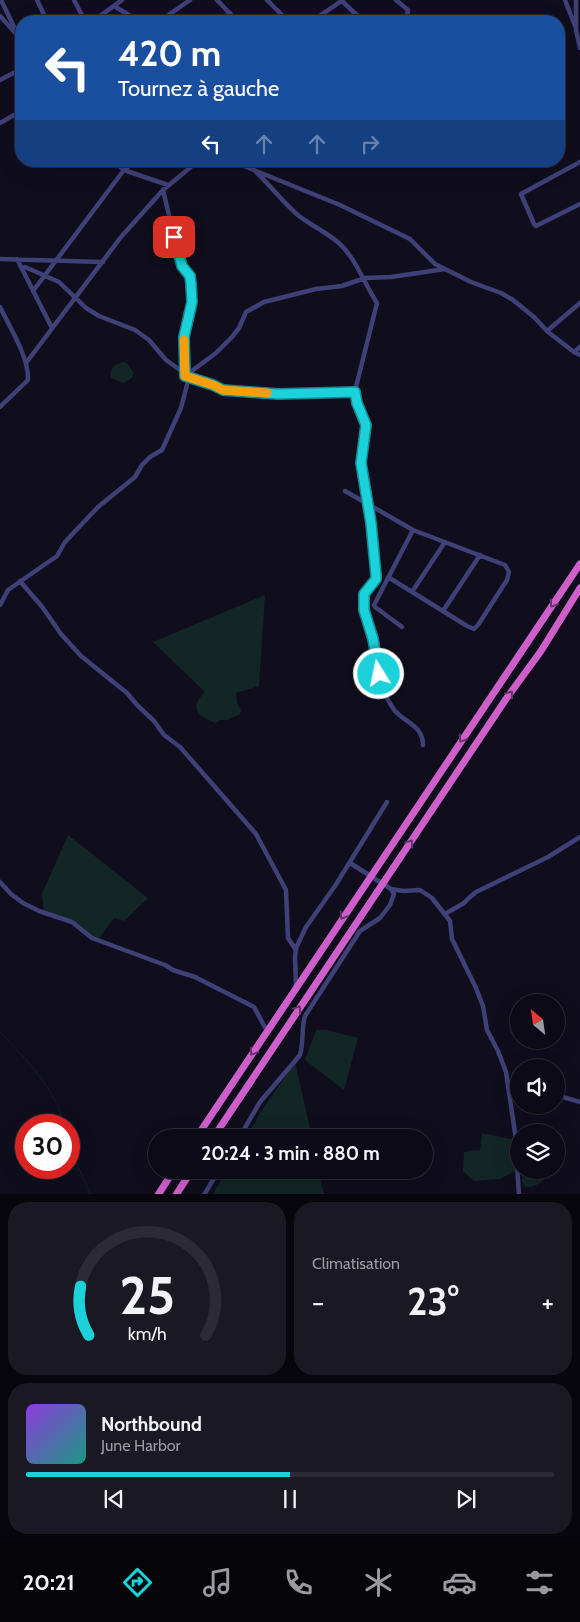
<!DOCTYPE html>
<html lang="fr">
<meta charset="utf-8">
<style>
:root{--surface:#0c0a16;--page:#1a1823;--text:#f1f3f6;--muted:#9a9aa1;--line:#2c2b35;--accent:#1bd2db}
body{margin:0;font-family:Cabin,sans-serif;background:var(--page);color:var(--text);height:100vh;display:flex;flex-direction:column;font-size:19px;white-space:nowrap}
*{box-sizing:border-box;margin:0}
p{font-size:16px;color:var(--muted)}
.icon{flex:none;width:28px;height:28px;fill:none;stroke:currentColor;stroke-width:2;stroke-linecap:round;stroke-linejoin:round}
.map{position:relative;height:1194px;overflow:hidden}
.sheet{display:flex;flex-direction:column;gap:8px;padding:8px;background:#07060c;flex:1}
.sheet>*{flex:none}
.guide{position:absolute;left:15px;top:15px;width:550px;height:152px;border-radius:20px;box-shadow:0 5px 20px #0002,0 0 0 1px var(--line);background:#1a4fa0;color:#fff;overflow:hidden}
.needle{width:32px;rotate:331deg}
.buttons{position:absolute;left:510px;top:994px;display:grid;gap:10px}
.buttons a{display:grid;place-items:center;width:55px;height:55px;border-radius:50%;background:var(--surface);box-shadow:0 5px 20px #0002,0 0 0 1px var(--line);font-size:25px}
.speed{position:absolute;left:15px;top:1114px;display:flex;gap:10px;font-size:25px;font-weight:700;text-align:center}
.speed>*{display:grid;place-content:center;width:65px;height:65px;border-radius:50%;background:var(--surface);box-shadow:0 5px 20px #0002,0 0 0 1px var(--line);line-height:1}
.speed .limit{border:8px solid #d22;background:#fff;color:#111}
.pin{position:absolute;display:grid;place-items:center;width:42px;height:42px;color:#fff;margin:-21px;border-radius:10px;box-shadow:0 2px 8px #0006}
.me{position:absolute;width:55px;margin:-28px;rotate:350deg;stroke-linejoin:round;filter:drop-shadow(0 0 4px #0008)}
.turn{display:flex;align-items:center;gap:18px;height:105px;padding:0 20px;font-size:22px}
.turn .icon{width:65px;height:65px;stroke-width:2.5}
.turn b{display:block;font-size:35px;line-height:42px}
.lanes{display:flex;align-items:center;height:48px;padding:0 20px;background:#0003;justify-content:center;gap:25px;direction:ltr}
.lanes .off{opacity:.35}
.big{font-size:38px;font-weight:700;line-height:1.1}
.sheet .widget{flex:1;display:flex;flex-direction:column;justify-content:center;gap:8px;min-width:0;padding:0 18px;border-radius:20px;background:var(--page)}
.sheet .dial{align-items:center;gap:0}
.dial svg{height:130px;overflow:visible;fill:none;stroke:var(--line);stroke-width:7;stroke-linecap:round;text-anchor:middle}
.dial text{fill:var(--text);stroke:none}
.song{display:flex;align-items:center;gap:15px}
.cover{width:60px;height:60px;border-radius:8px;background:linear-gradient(135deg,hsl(270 70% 55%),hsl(170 70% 35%))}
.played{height:5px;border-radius:2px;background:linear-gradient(90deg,var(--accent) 50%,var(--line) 50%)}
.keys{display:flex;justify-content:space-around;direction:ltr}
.heat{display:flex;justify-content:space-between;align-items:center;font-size:28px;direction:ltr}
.sheet .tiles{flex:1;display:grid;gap:8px;grid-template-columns:1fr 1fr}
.widget:last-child{grid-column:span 2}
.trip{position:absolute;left:148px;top:1129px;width:285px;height:50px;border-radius:25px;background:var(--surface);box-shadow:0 5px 20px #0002,0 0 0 1px var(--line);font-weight:700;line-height:50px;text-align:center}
.dock{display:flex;height:80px;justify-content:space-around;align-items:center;background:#050409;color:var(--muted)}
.dock .icon{width:35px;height:35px}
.dock .selected{color:var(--accent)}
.dock b{font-size:22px;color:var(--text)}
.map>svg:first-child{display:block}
</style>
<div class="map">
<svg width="580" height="1195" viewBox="0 0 580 1195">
<rect width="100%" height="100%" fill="#100e1d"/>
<path fill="#122625" d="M123,362L127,363L134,373L132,378L124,383L111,378C110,367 113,365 123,362Z
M265,595L259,686L236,693L237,703L241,710L240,714L227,720H220L216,723C198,716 188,709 205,692L153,642Z
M68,835L148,898L124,921L114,918L98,940L76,925L44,913L42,894Z
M316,1030H327L358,1038L344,1090L305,1060Z
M295,1062L312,1137L246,1138L260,1113Z
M482,1133L515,1140L517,1170L500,1179L474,1181L463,1171L464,1152L480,1150Z
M227,1170H318L324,1194H213Z
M522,1170H552C545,1179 537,1190 524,1186L522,1181Z"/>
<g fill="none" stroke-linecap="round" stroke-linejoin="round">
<path stroke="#0e1f36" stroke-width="1" d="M0,1032C26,1060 55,1087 64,1125
M69,1147L91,1195"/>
<path stroke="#3f4077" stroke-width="4.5" d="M1,0L21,41
M37,0L47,21
M74,0L85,21
M217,0L237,21
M267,0L288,21
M396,0L408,10L407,15L402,21
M565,0L575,26
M576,0V30L580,48
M342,1L363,21
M114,6L139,21
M0,16L17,35
M93,21L122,0
M160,21L190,0
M220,21L230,13
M312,21L343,0
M351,21L356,15
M0,80L21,69
M0,123L21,111
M113,161L124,170L168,185
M227,161L239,164L340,205L410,239L435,264L471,282L501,293L513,300L534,317L548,332L574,352L580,355
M580,162L521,194L534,224L536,226L580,204
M256,172C271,186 283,203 299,216C312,226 328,233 340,244C356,259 365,285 377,303L355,391L357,403L366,425L361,463L371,523L376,575C376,584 367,586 364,594C360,605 370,627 373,639C376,653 376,670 381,684C383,692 390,704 395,711C406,723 423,726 423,745
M163,190L178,253L182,266L190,276L191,284L192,301L184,337L185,375
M0,259L103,262
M17,259L52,328
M33,291L124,170L135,161
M0,307C10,328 29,357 28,380L0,407
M547,331L580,303
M574,352L580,347
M26,363L121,237L163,190L198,161
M185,376L216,353L232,337L239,328L246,312L264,302L316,289L342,286L365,278L391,277L445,269
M185,376L213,385L223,390L277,394L355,391
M345,491L413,530L505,565L509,572L507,580L478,625L474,629L467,626L388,577
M20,581L43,608L61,634L81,656L127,693L138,706L154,721L164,735L180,747L256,834L286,890L288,938L296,950
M412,592L445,542
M0,605L8,590L57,556L65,542L98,507L135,477L142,465L150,457L162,450L181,408L188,381L183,372L166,360L149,340L135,330L99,316L86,308L59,282L25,267
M443,611L480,555
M402,627L375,607L374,605L413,530
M350,863L391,889L403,891L420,890L432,898L450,921L452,939L476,988L483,1006L487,1030L498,1051L506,1072L515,1133L519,1195
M0,882L11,894L23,903L39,911L72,922L92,938L165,965L173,970L195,977L254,1007L267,1031
M445,914L464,903L470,897L476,892L548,857L580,837
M296,987L295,957L296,948L306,927L335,886L387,802
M507,1081L519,1084
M556,1095L580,1102
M239,1138L260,1102L300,1055C304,1042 301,1029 305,1016L360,931L380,918L390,905L394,894L391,889
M204,1195L219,1170"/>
<path stroke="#ce5fca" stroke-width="7" d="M196,1138L580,564
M213,1138L506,699L541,651L580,588
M158,1195L174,1170
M176,1195L192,1170"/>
</g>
<defs><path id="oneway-chevron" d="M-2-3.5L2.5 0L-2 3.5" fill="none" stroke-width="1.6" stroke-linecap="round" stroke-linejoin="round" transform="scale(1.25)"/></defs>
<g stroke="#65326b">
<use href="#oneway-chevron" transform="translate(553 604) rotate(124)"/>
<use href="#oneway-chevron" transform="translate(510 694) rotate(-54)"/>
<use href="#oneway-chevron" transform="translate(462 739) rotate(124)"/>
<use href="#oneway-chevron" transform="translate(410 843) rotate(-56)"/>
<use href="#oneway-chevron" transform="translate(343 916) rotate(123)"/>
<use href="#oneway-chevron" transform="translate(298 1009) rotate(-56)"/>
<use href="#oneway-chevron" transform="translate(253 1052) rotate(124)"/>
</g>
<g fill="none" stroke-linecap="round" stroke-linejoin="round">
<g stroke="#12888e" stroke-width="12">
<path id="route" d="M174,237L182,266L190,276L191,284L192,302L184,337L185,376L213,385L223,390L278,394L355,392L357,403L366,425L361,463L371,523L376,575V579L364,594V610L373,639L379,674"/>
</g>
<use href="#route" stroke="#1bd2db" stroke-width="9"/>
<path stroke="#f59e0b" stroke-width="9" d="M184,340L185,376L213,385L223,390L267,393"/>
</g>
</svg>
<div class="buttons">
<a><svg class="needle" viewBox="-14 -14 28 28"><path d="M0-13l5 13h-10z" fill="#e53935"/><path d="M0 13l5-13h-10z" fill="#9a9aa1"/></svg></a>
<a><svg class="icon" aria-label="sound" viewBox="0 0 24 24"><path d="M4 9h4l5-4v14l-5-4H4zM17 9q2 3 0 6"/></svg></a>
<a><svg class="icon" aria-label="layers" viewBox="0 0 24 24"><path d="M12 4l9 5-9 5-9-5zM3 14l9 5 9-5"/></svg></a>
</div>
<div class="speed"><div class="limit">30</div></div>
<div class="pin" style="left:174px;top:237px;background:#d93025"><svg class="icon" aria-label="arrive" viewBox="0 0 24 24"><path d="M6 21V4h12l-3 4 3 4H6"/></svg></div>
<svg class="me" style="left:379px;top:674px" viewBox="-20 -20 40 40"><circle r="17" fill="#1bd2db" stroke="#fff" stroke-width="3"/><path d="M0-11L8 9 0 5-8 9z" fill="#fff"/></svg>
<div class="trip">20:24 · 3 min · 880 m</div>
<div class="guide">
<div class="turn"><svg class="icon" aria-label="left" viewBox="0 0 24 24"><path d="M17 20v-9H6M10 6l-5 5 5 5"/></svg><div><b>420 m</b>Tournez à gauche</div></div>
<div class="lanes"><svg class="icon" aria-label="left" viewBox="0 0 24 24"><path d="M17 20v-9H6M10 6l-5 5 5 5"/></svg><svg class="icon off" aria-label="ahead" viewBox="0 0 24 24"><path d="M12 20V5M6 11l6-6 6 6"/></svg><svg class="icon off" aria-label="ahead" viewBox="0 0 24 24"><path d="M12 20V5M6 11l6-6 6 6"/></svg><svg class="icon off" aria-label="right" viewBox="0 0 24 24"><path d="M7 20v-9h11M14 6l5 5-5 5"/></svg></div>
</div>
</div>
<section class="sheet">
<div class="tiles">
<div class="widget dial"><svg viewBox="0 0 100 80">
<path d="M14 69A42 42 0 1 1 86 69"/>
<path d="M14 69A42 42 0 0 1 9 39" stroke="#1bd2db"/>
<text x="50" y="56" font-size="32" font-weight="700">25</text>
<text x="50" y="72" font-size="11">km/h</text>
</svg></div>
<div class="widget"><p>Climatisation</p>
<div class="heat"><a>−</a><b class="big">23°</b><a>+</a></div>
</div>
<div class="widget">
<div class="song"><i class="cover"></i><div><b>Northbound</b><p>June Harbor</p></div></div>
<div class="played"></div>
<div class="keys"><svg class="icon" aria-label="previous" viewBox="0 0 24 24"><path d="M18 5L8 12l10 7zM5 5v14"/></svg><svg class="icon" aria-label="pause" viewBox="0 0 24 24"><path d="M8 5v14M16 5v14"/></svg><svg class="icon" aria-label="next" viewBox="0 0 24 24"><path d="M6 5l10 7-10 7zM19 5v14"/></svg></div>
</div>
</div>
</section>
<nav class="dock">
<b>20:21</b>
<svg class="icon selected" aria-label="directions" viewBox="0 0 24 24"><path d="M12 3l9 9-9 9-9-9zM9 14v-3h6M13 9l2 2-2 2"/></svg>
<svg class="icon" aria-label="music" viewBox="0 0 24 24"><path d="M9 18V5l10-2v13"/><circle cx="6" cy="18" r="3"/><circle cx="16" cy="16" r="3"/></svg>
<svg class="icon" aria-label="phone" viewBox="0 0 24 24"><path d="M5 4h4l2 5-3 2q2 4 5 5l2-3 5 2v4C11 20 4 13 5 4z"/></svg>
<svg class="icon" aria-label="climate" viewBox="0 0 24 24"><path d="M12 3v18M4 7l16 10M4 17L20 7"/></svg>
<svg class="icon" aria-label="car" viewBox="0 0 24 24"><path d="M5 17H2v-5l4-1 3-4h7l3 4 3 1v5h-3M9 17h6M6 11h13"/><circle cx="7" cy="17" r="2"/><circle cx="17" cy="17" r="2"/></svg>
<svg class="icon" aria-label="filters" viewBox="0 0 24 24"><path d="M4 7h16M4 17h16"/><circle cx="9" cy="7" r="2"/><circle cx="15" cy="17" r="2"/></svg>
</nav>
